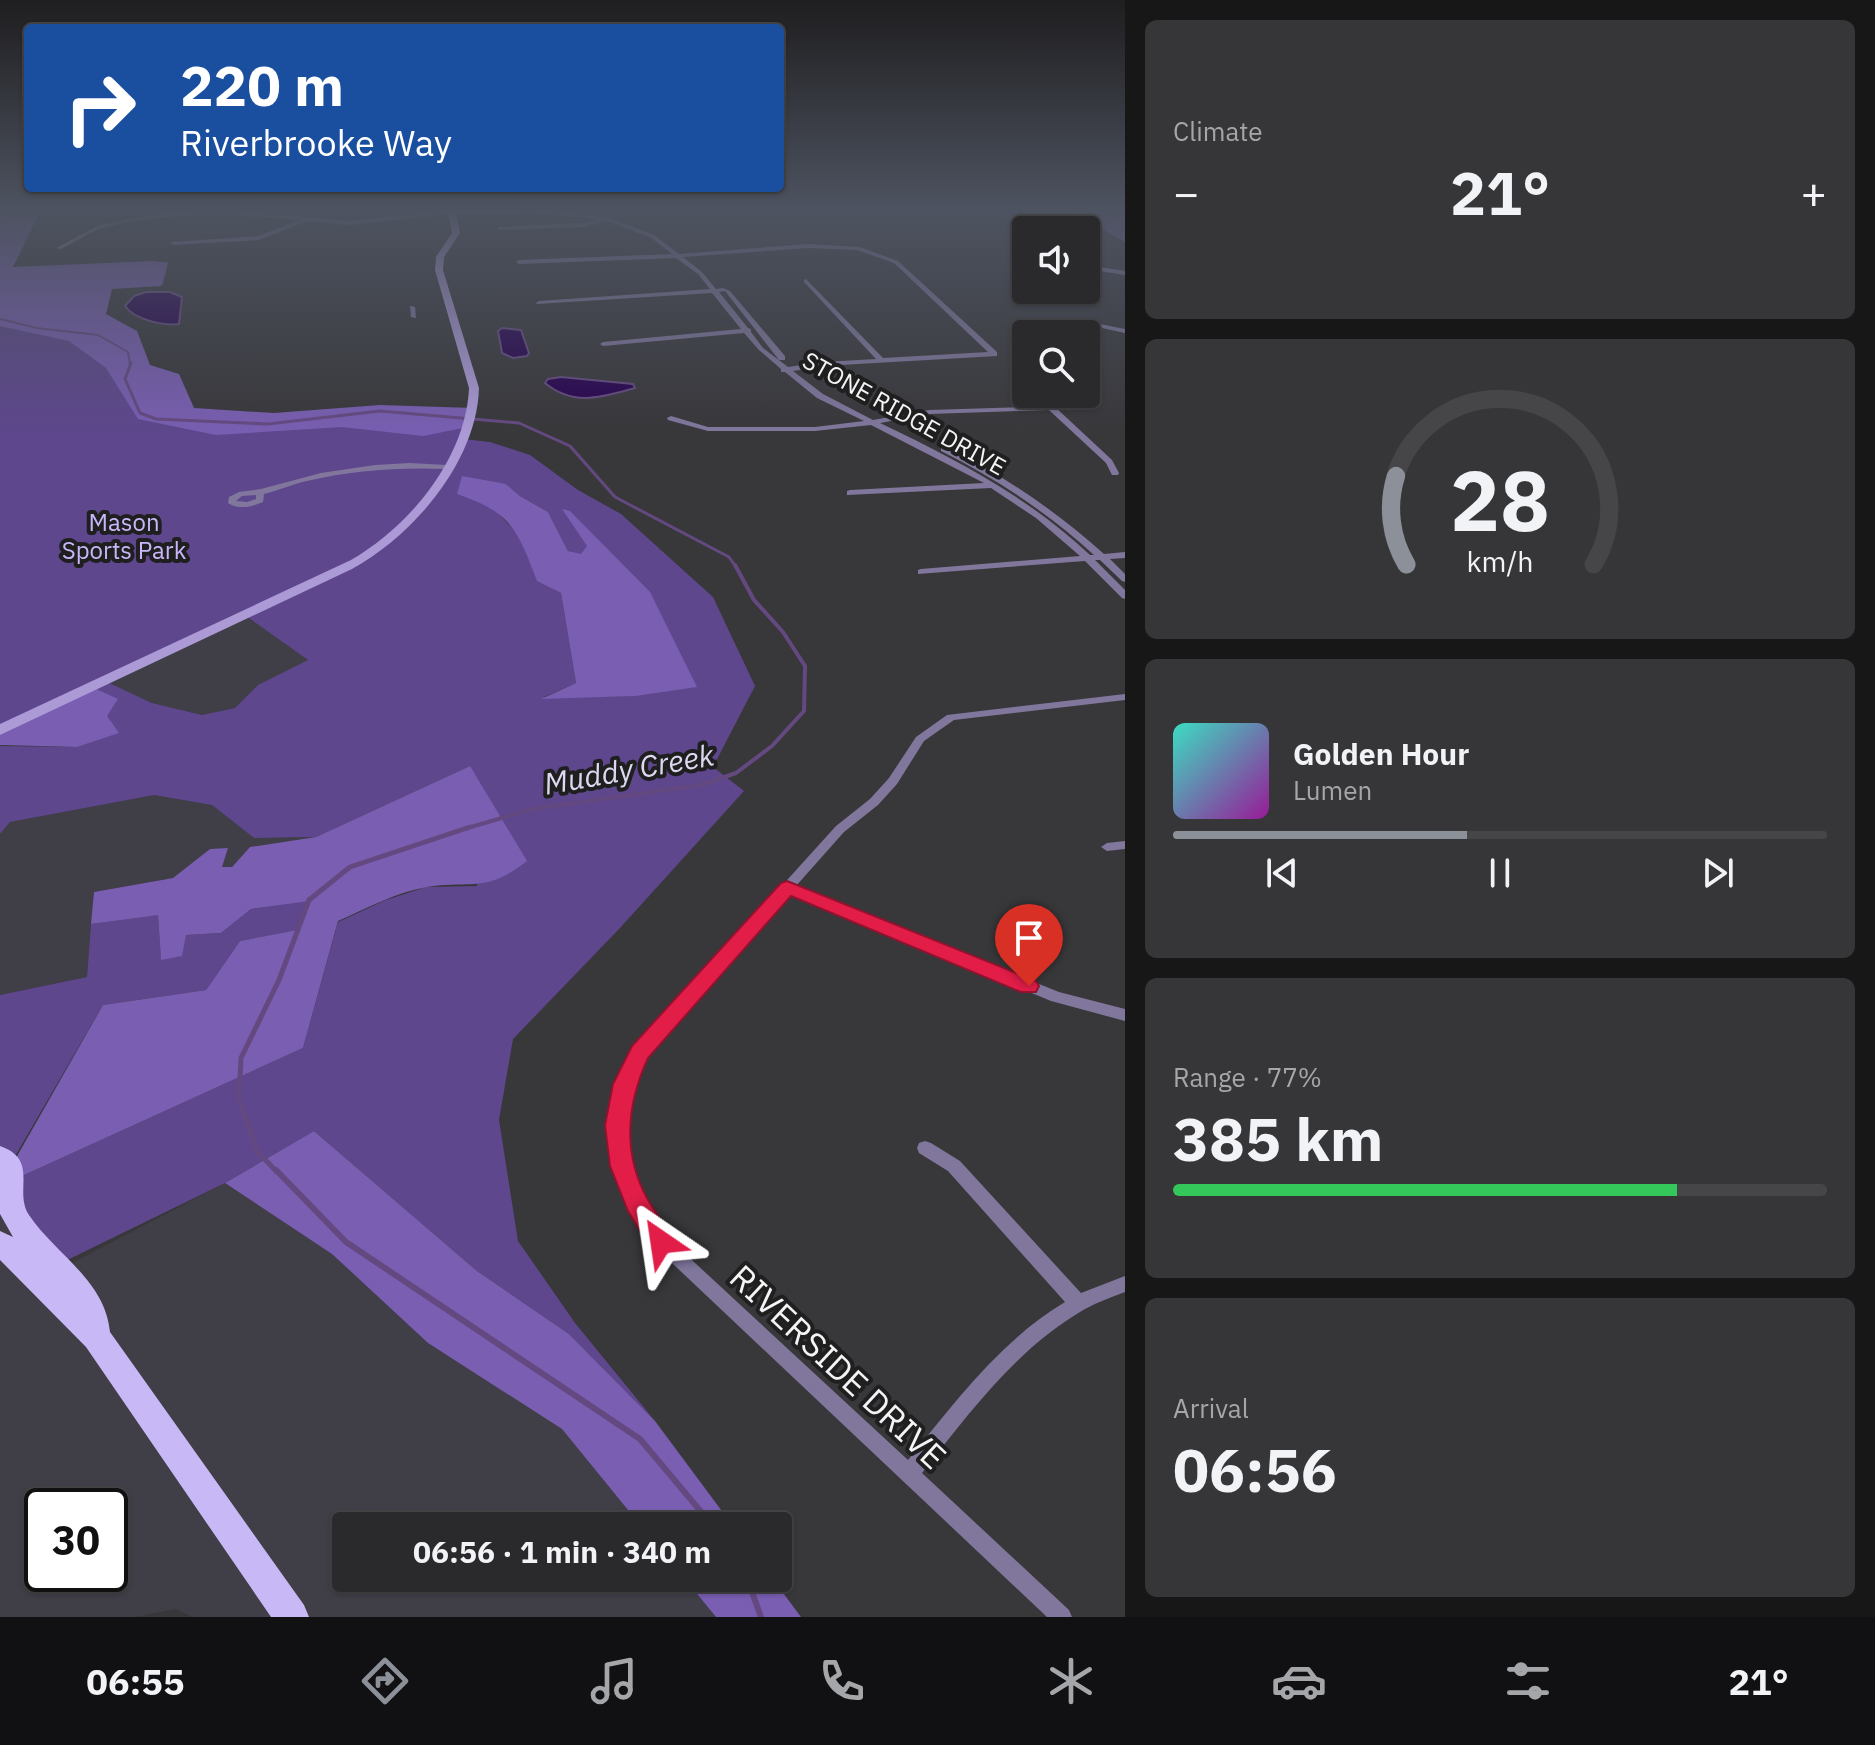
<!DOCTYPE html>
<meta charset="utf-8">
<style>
:root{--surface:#2a292c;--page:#363538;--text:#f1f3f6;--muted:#a5a6a9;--line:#464548;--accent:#8c9099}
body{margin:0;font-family:"IBM Plex Sans",sans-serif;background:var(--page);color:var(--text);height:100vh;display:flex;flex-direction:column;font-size:30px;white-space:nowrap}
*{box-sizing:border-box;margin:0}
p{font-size:26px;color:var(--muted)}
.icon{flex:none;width:44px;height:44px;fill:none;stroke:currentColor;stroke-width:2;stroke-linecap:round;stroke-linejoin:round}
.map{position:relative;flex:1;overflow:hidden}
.drawer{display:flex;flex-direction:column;gap:20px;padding:20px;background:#171718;width:750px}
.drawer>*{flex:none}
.guide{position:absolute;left:24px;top:24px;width:760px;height:168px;border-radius:8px;box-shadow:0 2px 6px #0004,0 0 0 2px var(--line);background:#1a4fa0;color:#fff;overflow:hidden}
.buttons{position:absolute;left:1012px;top:216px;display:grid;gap:16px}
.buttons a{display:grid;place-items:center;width:88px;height:88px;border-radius:8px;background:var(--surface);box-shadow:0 2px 6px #0004,0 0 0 2px var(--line);font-size:40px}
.speed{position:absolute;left:24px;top:1488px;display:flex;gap:16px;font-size:40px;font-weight:700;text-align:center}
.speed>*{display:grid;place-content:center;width:104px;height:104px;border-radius:50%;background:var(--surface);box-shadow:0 2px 6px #0004,0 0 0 2px var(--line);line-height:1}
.speed .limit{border:4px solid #111;border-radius:12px;background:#fff;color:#111}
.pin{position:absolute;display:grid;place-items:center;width:68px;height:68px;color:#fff;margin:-82px -34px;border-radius:50% 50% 50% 0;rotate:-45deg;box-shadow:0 0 8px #0007}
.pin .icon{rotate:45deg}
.me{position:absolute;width:88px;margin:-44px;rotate:328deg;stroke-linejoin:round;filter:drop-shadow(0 0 6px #0008)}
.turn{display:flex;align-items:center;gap:28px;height:168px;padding:0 24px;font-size:36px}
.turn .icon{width:104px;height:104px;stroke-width:2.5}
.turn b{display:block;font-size:56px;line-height:68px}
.big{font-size:60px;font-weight:700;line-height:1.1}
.drawer .card{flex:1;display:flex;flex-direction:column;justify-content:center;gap:12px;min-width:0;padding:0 28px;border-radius:12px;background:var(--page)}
.drawer .dial{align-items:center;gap:0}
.dial svg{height:208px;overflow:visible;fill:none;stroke:var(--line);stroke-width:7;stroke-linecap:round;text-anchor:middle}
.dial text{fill:var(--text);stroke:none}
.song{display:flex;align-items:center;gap:24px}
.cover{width:96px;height:96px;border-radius:12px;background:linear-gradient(135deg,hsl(170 70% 55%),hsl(300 70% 35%))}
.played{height:8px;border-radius:4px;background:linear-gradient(90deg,var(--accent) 45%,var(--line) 45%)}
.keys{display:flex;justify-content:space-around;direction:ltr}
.heat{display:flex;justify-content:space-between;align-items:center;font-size:44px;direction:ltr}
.charge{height:12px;border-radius:6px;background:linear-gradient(90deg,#34c759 77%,var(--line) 0)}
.trip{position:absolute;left:332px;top:1512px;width:460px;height:80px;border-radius:8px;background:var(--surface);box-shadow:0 2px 6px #0004,0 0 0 2px var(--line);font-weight:700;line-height:80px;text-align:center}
.tab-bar{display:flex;height:128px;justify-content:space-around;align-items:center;background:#111012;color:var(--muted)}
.tab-bar .icon{width:56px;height:56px}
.tab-bar .selected{color:var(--accent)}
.tab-bar b{font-size:36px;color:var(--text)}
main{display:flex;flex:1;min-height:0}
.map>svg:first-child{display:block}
</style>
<main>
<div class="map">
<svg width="1125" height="1617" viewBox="0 0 1125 1617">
<rect width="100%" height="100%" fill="#38373a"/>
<path fill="#403e47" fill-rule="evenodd" d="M246,616L308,660L258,685L235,708L202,715L152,703L106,682Z
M154,795L212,805L254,838L316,837L250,847L232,867H221L210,849L173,878L94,892L87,977L0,995V835L9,822Z
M225,1183L332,1254L428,1343L562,1429L641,1526H346V1578H684L716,1617H193L175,1609L136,1617H0V1192L53,1273ZM42,1506H110V1574H42Z"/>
<path fill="#5e478d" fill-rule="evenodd" d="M168,262L163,285L110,287L98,335L141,413L471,420L463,439L490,442L530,455L578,490L621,514L713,597L755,686L713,767L744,791L620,928L513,1039L499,1120L518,1241L575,1323L655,1421L569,1334L477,1271L314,1131L225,1183L53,1267L0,1186L303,1048L338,922L386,900L426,887L477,886L470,766L316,837L254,838L212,805L154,795L10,822L0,834V746L77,747L0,730V270ZM506,484L520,496L548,512L568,551L581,555L587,547L635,696L544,697L576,683L561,593L537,580L519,535L491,506ZM246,616L308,660L258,685L235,708L202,715L152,703L107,682Z
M309,900L298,931L240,941L206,990L103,1005L0,1182V995L87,977L91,924L158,914L161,959L185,935L221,933L251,909Z"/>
<path fill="#795eb2" d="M0,209H107L39,214L13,267L153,261L168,263L161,286L112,289L106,314L137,331L150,365L179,374L194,408L274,413L380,405L474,408L468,427L423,436L342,427L216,435L138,419L106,368L69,341L0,326Z
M1125,210V242L1072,212Z
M462,476L506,484L520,496L548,512L568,551L581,554L587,546L562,509L570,511L650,592L697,687L635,696L541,699L576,683L561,593L537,581C517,529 512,513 457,494Z
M94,688L118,699L107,716L119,733L77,747L0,745V730Z
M470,766L527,861C485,894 472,880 427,887C396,892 366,909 338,921L303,1048L0,1186L103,1005L206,990L240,941L298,930L309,901L251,909L221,933L186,935L182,956L161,960L158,915L91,924L94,892L173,878L210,849L228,848L222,867H232L250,847L316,837Z
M314,1131L477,1271L569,1334L655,1421L733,1526H641L562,1429L428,1343L332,1254L225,1183Z
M684,1578H772L801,1617H716Z"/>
<path fill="#26004f" stroke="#644981" stroke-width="2" d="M146,292H170L182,297L179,324C162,326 134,319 125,306L134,296Z
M502,328L521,330L529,353L527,356L513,358L502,353L498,331Z
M561,377L633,384L635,388C602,397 574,407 545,383L548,379Z"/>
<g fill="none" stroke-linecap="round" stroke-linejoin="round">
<path stroke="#644981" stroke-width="2" d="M0,222L32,209
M0,319L37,328L98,335L128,352L130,365"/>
<path stroke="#644981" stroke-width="3" d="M131,363L125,379L140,413L156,419L268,424L380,411L519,423L570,446L615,497L729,557L736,567"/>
<path stroke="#644981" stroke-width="4" d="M464,829L533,809L701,785L736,773L772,746L804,711L805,666L783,632L754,600L735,565"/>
<path stroke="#644981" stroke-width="5" d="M277,1172L257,1151L239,1099L241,1058L279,980L309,900L350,867L470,827"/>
<path stroke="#644981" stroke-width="6" d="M276,1170L346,1242L640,1439L713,1526
M747,1578L761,1617"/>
<path fill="#81779d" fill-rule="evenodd" d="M532,209L603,217L627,209H633L610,218L654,235L679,254L808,244L860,247L898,261L997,352V356L823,366L793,371L823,394L873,420L929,410L1054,406L1112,460L1119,473L1118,475H1112L1106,463L1049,410L929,414L880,423C957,460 1027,496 1090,555H1094C1048,513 997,479 941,451V447C953,448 965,456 975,462C1022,488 1065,519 1104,554L1125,552V558L1110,559L1125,574V582L1122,581L1100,560H1095L1125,590V599L1122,598L1085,561L918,574V570L921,569L1080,556L1036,518L991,488L847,495V491L850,490L984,483L871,425L815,431H708L668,420L667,418L671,416L708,427H815L864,421L817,398L785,372H781V369L759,350L744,333L603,346L600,344L603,342L741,329L712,293L537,304L536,303L539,301L710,289L698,274L676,258L519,264L516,262L519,260L672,254L650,237L606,221L584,227L499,230L497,227L583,223L595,219L532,213L438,215L349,225L308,221L259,240L173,245L171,242L258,236L300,220C238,214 166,211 106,227C91,231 75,242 61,249L56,248L99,225L165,212L277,214L349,221L438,211ZM808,248L857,250L894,263L988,352L883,358L806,279L804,280V282L876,359L823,362L788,367L763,348L751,332V329L748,328L719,292L725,291L779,360H785V356L730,291L723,288L716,289L702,272L683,257Z
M1086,265L1125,271V275L1086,269Z
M410,306L415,307L416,318L411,317Z
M1095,323L1125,329V333L1093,326V324Z
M410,463L447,465L451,467L447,469C400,467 353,470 307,481C293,484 279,490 264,494L263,502C251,507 239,510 228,503L229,497L239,492L261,489L321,473L375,465ZM256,495V499L247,502L236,501L242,496Z
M1125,694V700L954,720L924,741L897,784L878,805L844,832L796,886L1059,992L1125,1009V1021L1051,1001L790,893L646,1055C614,1132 625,1167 667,1237L908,1460C955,1402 1000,1341 1065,1302L948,1171L919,1153L917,1148L919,1143L925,1141L931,1143L960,1161L1081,1293L1125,1276V1292C1112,1297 1098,1302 1085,1309C1017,1348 970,1412 922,1473L1069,1610L1072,1617H1047L655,1247C611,1173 594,1130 635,1048L836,826L870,799L889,778L916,737L947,715Z
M1125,841V849L1107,851L1101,847L1107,843Z"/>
<path fill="#ab9ad6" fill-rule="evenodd" d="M447,209H455L460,233L444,257L443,270L479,388C477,461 414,535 352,569L0,735V724L351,560C410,526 466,458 469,388L435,270L436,257L452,233Z"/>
<path fill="#c9b8f6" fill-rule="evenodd" d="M0,1146C40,1160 13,1191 29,1215C56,1255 105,1280 110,1332L304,1605L309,1617H271L86,1347L0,1260V1231L13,1237L0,1214Z"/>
</g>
<linearGradient id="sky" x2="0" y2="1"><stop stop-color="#1f1e20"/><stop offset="0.48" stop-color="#4d5360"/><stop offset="1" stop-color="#4d5360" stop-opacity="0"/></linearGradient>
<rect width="1125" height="435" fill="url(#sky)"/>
<path fill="#e11d48" stroke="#92132f" stroke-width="2" d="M787,881L1036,981L1039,986L1036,992H1021L791,896L648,1058C627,1104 622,1153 648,1200C656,1214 667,1227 674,1242L670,1251L661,1254L652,1251L628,1211L610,1166L605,1125L613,1084L632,1046L781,883Z"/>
<g text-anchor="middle" stroke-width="8" stroke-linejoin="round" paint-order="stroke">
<g font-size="24" fill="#f4f4f6" stroke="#1f1f20">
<text transform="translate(904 414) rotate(29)" y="8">STONE RIDGE DRIVE</text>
</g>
<g font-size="24" fill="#c9b6f9" stroke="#1f1f20">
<text x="124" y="531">Mason<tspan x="124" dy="28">Sports Park</tspan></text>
</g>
<g font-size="30" font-style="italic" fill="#ded9f0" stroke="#1f1f20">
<text transform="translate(629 770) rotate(-10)" y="10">Muddy Creek</text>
</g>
<g font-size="34" fill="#f4f4f6" stroke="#1f1f20">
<text transform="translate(838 1367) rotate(43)" y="12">RIVERSIDE DRIVE</text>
</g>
</g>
</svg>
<div class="buttons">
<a><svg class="icon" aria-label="sound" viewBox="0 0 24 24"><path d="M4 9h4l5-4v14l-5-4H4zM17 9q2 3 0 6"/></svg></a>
<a><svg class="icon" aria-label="search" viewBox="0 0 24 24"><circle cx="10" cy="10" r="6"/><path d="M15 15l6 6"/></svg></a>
</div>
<div class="speed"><div class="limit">30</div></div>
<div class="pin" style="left:1029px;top:986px;background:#d93025"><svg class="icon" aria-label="arrive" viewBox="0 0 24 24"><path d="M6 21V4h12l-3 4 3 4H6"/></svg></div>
<svg class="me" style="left:661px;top:1242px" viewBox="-20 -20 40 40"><path d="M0-17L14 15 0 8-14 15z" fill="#e11d48" stroke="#fff" stroke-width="4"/></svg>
<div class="trip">06:56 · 1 min · 340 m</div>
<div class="guide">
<div class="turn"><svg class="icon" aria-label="right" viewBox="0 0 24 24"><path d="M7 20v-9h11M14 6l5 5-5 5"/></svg><div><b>220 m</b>Riverbrooke Way</div></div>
</div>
</div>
<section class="drawer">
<div class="card"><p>Climate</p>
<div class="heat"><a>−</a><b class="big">21°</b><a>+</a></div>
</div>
<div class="card dial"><svg viewBox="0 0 100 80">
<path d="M14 69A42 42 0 1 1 86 69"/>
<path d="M14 69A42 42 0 0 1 10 35" stroke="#8c9099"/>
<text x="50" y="56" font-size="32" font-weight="700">28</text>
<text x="50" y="72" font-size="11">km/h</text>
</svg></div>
<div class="card">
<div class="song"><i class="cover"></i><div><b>Golden Hour</b><p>Lumen</p></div></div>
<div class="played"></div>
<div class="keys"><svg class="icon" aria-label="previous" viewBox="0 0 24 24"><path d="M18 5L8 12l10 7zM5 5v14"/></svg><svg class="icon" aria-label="pause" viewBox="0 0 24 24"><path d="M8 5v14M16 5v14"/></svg><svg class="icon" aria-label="next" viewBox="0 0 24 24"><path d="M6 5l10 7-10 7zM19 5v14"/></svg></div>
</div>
<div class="card"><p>Range · 77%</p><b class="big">385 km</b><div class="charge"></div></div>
<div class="card"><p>Arrival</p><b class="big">06:56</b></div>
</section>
</main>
<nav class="tab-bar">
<b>06:55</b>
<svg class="icon selected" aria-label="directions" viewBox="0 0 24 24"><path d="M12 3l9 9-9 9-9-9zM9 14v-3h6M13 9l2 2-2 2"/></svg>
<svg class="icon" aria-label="music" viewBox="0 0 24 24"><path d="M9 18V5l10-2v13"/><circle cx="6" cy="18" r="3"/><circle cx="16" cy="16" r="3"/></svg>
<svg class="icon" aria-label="phone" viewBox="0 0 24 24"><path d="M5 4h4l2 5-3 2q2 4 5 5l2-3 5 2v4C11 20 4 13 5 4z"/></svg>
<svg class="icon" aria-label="climate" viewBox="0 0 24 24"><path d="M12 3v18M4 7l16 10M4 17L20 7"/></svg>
<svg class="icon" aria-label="car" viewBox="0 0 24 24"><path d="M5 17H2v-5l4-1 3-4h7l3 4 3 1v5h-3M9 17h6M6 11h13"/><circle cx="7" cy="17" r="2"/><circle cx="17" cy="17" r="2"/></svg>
<svg class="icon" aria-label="filters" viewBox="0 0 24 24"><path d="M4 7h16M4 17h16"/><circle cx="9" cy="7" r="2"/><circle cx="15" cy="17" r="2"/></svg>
<b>21°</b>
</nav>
